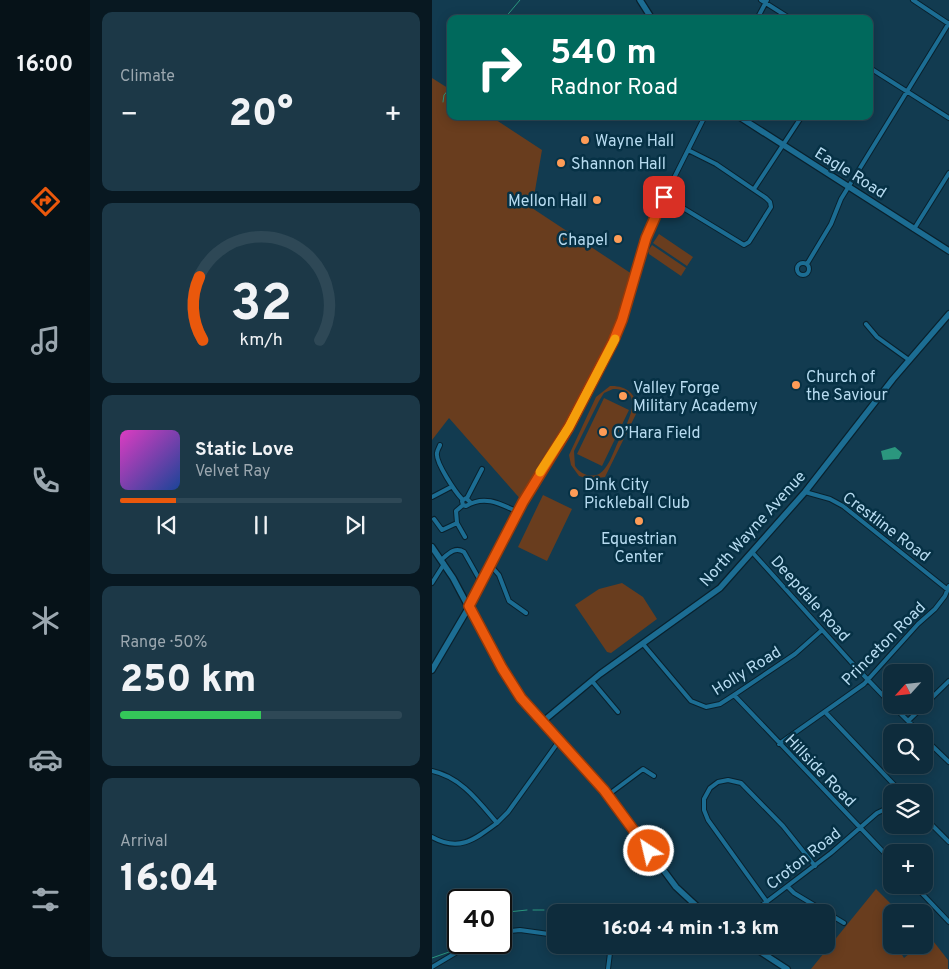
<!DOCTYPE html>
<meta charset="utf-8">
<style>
:root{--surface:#0e2c3c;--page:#1c3847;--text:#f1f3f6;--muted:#9ba7af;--line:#2e4856;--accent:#ea580c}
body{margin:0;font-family:Overpass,sans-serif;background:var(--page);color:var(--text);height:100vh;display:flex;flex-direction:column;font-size:19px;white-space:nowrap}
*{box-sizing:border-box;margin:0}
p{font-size:16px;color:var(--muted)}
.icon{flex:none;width:28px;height:28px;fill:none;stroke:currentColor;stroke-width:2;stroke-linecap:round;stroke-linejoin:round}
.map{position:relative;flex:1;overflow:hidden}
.panel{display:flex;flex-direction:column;gap:12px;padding:12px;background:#081821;width:342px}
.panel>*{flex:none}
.guide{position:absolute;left:15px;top:15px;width:426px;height:105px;border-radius:10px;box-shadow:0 2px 12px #0003,0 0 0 1px var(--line);background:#00695c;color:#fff;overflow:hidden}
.needle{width:32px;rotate:243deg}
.tools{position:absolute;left:451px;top:664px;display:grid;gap:10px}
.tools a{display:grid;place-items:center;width:50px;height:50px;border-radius:10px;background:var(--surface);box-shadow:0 2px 12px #0003,0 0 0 1px var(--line);font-size:25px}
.speed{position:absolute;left:15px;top:889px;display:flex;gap:10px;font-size:25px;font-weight:700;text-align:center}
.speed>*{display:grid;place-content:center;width:65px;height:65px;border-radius:50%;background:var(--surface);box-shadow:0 2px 12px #0003,0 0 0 1px var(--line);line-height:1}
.speed .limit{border:2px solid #111;border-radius:8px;background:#fff;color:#111}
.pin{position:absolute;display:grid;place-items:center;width:42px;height:42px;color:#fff;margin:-21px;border-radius:10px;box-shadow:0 2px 8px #0006}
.me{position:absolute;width:55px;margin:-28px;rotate:325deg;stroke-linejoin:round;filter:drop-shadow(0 0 4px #0008)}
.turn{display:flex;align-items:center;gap:18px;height:105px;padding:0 20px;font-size:22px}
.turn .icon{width:65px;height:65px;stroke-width:2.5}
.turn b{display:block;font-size:35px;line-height:42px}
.big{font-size:38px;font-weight:800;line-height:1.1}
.panel .card{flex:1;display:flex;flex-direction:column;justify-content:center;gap:8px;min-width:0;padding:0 18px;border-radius:10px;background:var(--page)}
.panel .dial{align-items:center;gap:0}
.dial svg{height:130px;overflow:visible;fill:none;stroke:var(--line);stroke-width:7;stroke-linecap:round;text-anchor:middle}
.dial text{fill:var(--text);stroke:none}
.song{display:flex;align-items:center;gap:15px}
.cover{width:60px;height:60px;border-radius:8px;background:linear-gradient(135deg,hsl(310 70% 55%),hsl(220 70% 35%))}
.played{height:5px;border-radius:2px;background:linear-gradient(90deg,var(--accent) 20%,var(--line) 20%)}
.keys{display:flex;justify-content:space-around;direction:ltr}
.heat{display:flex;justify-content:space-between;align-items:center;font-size:28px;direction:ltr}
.charge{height:8px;border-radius:4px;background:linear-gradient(90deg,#34c759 50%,var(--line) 0)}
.trip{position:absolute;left:115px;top:904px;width:288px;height:50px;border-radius:10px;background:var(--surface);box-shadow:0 2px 12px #0003,0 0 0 1px var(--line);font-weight:800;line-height:50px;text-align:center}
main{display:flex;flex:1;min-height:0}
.dock{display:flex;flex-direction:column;width:90px;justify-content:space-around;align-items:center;background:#061218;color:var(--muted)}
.dock .icon{width:35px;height:35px}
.dock .on{color:var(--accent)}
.dock b{font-size:22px;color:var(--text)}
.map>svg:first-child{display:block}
</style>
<main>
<nav class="dock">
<b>16:00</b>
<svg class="icon on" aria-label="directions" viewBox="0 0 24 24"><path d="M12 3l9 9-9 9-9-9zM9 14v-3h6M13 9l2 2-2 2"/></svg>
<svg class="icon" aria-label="music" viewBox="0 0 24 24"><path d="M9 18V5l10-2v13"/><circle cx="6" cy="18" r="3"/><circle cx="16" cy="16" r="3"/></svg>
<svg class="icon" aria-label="phone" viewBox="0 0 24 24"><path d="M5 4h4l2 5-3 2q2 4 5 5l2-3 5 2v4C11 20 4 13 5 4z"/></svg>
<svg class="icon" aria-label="climate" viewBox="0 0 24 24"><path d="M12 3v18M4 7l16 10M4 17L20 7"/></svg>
<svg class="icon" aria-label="car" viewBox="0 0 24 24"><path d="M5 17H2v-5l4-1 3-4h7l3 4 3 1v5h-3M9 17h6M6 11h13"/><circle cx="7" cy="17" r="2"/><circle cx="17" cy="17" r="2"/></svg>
<svg class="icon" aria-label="filters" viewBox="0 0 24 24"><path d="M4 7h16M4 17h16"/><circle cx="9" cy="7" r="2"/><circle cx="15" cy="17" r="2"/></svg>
</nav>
<section class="panel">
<div class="card"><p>Climate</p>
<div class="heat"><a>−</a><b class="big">20°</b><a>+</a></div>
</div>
<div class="card dial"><svg viewBox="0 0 100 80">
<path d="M14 69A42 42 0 1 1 86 69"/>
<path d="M14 69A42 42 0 0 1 12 30" stroke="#ea580c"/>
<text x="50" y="56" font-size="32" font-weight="700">32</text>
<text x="50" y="72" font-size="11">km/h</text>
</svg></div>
<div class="card">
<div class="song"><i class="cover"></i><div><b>Static Love</b><p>Velvet Ray</p></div></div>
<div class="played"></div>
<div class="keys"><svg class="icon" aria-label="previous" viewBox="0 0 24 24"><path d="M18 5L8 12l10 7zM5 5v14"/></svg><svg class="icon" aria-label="pause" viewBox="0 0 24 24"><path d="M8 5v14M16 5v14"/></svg><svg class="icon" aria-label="next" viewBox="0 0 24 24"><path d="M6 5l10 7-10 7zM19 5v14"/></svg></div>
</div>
<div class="card"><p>Range · 50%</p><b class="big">250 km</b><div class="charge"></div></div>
<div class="card"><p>Arrival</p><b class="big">16:04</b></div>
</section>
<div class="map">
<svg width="517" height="969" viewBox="0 0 517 969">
<rect width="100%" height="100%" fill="#123b50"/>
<path fill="#693d1e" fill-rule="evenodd" d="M0,78L19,90V116H58L110,150L100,208L203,276L190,321L137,427L91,502L17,418L0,440Z
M227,234L261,257L255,266L221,243Z
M220,245L254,268L249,276L217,254L216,251Z
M178,386C195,385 208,396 204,414L173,477L157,479L147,476L139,465L137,455L164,397ZM181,389C216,389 194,425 187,440C182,450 177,468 167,474C158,478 148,474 143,466L142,451L167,401L172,393Z
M172,398L197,410L170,466L145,454Z
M111,495L140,509L115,561L86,547Z
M190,583L211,597L225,619L179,653L175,652L143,605L167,589Z
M444,889L467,912H460V945H464L472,958L488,945H492L493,941L498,937L516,960V969H379Z"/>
<path fill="#2b977e" d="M463,447L470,453L467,459L451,460L449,451Z"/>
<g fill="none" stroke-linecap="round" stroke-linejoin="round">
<path stroke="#2b977e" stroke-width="1" d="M72,19L88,0
M11,102L12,95L19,87
M101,910H112
M69,917L76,912L95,910
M0,958L17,952L34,942"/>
<g stroke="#09212d" stroke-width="6">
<path id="street" d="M329,0L359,19
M481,0L517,24
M325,19L335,0
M438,68L517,118
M322,189L370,116
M233,197L312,245L317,242L339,207L338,202L334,198L284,164L256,150
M482,229L517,173
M365 269a6 6 0 1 1 12 0a6 6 0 1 1-12 0Z
M375,264L399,224L409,199L517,23
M434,324L445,337L477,360
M8,445C7,448 5,450 5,453C3,462 24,493 30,499
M373,492L398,499L411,506L516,590
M0,497L19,487
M35,498L50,469
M38,502L34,498L30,501L31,505L34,506C52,495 67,503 86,512
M31,505L24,511L25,523L33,537
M2,519L10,530L25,523
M320,552L419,662L460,705
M9,560C16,554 23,546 32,552L50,584
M59,566L67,575L77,601L94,613
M0,583L12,564
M37,607L91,502L137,427L181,342L190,321L221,220L273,116
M211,644L259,701L274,707L288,704L302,695L363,654L390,630
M160,681L186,712
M302,695L460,861
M460,705L487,732
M394,713L469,792
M476,721L517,681
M492,738L517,762
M347,744L432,684L486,624L503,609L513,596L517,586
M0,771C29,777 47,802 65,823C42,840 27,852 0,837
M176,795L211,769L222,776
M492,817L517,842
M65,823L76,812L127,741
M482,885L517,922
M356,887L362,893L412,923
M335,902L276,820L272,810V799L278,788L286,782L296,780L309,783L351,826L383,866
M321,912L399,853L445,813L460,806
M69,932L88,930L124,935
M0,967L42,942
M176,969L179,945"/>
</g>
<g stroke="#09212d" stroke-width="8">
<path id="secondary" d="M208,0L220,19
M306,116L517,251
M0,547L21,578L69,668L89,698L172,790L244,887L271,912
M0,670L37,607
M109,723L168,674L288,588L373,492L461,379L517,314
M318,945L355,969"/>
</g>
<use href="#street" stroke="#1c6d93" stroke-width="4"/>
<use href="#secondary" stroke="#1c6d93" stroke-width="5.5"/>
</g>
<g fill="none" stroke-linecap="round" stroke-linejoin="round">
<g stroke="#983908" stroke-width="12">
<path id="route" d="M217,851L172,790L89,698L70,668L37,606L91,502L137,427L181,342L190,320L214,238L232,197"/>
</g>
<use href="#route" stroke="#ea580c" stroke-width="9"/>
<path stroke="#f59e0b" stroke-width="9" d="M108,472L137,427L183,339"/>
</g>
<g fill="#fe9c57" stroke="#063145" stroke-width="2">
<circle cx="153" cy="140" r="5"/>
<circle cx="129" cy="163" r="5"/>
<circle cx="165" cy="200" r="5"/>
<circle cx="186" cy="239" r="5"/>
<circle cx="364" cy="385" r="5"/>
<circle cx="191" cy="396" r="5"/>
<circle cx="171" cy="432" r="5"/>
<circle cx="142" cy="493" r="5"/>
<circle cx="207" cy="521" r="5"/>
</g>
<g text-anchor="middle" stroke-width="5" stroke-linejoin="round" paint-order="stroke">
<g font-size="16" fill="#b7dbf0" stroke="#063145" text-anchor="start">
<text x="163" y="146">Wayne Hall</text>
<text x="139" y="169">Shannon Hall</text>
<text x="155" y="206" text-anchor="end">Mellon Hall</text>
<text x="176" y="245" text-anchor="end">Chapel</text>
<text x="374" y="382">Church of<tspan x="374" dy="18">the Saviour</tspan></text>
<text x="201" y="393">Valley Forge<tspan x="201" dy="18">Military Academy</tspan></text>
<text x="181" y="438">O’Hara Field</text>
<text x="152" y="490">Dink City<tspan x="152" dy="18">Pickleball Club</tspan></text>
<text x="207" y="544" text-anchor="middle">Equestrian<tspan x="207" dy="18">Center</tspan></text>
</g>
<g font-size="16" fill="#b7dbf0" stroke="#063145">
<text transform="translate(419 172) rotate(32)" y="6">Eagle Road</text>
<text transform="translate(455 526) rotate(37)" y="6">Crestline Road</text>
<text transform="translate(320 528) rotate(-48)" y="6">North Wayne Avenue</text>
<text transform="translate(379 598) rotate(48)" y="6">Deepdale Road</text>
<text transform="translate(451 643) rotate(-45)" y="6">Princeton Road</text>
<text transform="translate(314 670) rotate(-32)" y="6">Holly Road</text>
<text transform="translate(389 770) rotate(46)" y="6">Hillside Road</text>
<text transform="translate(371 858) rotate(-38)" y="6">Croton Road</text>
</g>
</g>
</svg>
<div class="tools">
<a><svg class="needle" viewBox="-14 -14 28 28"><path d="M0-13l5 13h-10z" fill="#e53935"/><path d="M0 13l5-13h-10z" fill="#9ba7af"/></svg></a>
<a><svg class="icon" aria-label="search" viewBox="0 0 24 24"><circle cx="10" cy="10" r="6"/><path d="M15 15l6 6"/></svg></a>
<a><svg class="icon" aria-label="layers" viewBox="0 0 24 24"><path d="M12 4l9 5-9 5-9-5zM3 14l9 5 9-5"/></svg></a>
<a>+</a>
<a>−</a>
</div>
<div class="speed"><div class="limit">40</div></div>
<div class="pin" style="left:232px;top:197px;background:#d93025"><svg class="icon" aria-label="arrive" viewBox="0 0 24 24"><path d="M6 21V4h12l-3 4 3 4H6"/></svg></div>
<svg class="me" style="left:217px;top:851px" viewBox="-20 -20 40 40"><circle r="17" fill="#ea580c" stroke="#fff" stroke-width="3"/><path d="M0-11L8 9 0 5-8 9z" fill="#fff"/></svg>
<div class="trip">16:04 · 4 min · 1.3 km</div>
<div class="guide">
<div class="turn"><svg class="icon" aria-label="right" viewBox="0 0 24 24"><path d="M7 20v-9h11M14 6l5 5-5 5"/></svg><div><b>540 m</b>Radnor Road</div></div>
</div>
</div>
</main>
